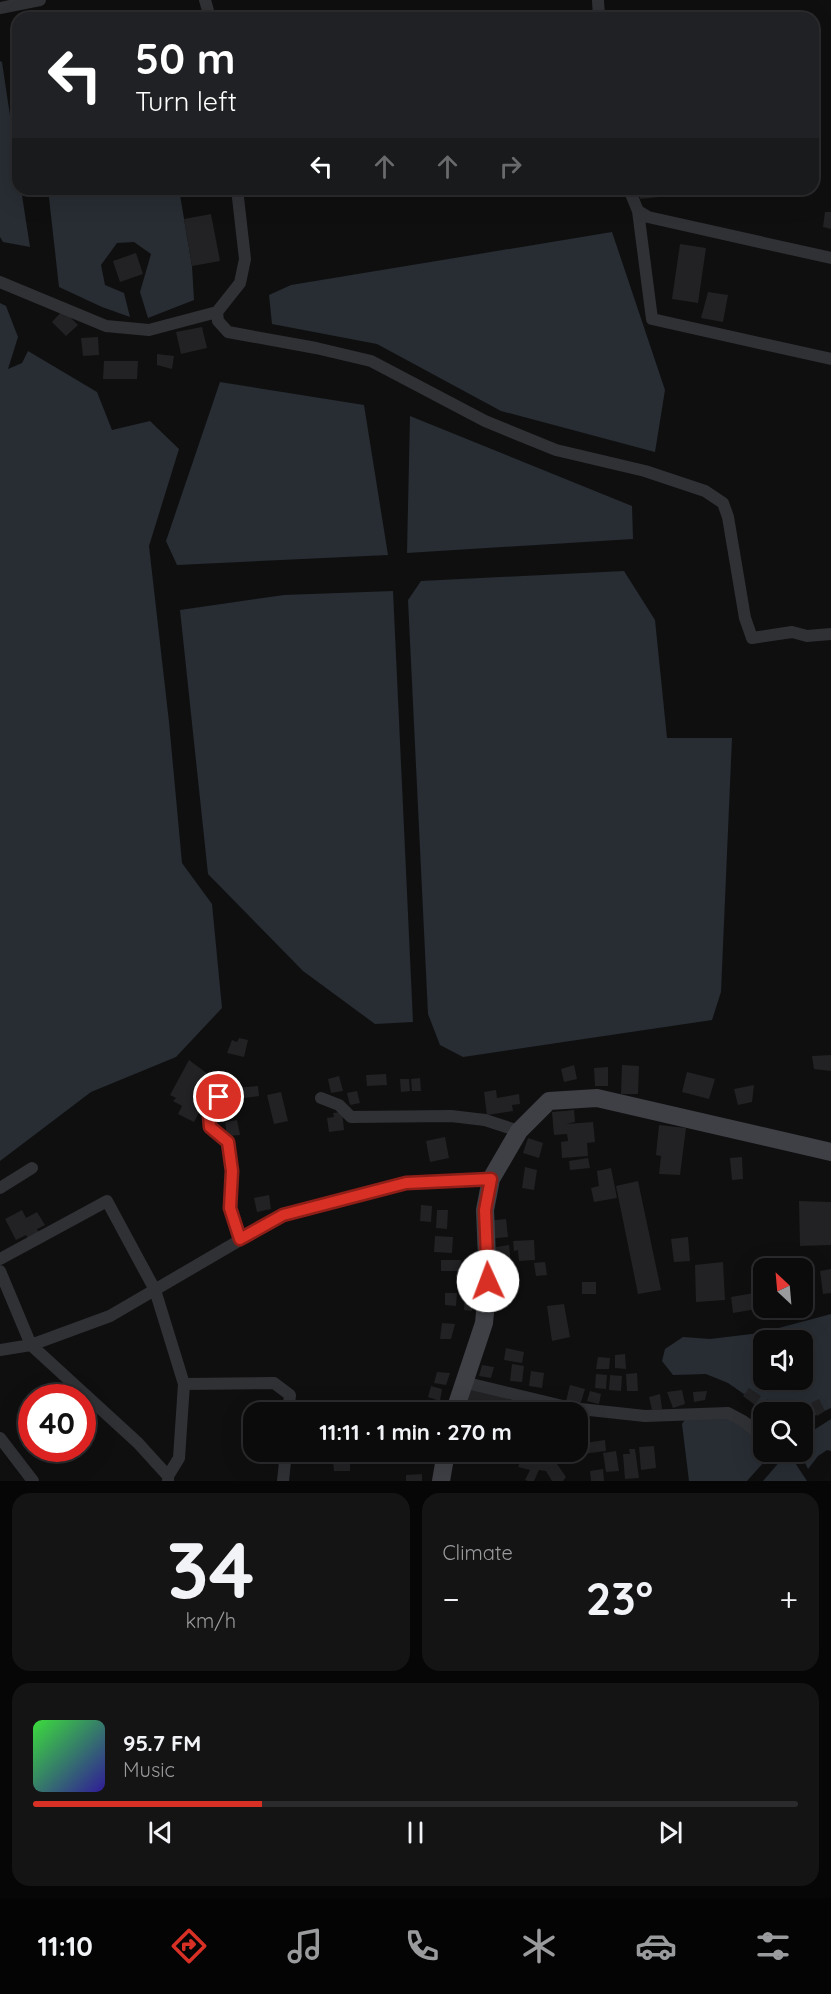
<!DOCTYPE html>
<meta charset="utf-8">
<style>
:root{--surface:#0b0b0c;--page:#141415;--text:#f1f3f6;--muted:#9a9b9d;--line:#2b2b2d;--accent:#d93025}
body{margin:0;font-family:Quicksand,sans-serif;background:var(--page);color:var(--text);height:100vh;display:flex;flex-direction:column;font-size:22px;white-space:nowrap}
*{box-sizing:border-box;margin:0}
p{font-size:20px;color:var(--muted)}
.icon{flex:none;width:33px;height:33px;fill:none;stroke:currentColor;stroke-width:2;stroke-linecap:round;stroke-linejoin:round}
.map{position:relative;height:1481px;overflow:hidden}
.details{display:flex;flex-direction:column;gap:12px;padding:12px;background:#060607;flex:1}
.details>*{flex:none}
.guide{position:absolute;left:12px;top:12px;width:807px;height:183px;border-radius:18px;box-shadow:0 6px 24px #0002,0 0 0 2px var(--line);background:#202124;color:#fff;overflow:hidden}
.needle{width:39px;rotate:334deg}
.buttons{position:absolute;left:753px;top:1258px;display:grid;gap:12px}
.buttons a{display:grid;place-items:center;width:60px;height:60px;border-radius:12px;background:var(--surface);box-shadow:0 6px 24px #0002,0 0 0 2px var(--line);font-size:30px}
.speed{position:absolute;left:18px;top:1384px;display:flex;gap:12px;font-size:30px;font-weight:700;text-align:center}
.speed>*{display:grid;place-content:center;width:78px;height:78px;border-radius:50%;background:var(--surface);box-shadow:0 6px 24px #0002,0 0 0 2px var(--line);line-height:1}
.speed .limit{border:9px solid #d22;background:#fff;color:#111}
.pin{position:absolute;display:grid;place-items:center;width:51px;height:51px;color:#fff;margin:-26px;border:3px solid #fff;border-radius:50%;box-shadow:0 2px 6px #0007}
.me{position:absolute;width:66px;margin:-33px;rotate:358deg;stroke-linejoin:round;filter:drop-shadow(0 0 4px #0008)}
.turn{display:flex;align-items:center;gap:21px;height:126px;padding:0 24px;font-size:27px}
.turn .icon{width:78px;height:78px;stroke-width:2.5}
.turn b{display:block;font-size:42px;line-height:51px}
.lanes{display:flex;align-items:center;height:57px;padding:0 24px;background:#0003;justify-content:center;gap:30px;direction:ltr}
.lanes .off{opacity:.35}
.big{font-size:45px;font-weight:800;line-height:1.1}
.details .card{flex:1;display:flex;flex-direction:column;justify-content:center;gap:9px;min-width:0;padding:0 21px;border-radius:18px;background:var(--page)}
.details .dial{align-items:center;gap:0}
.dial b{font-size:78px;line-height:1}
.song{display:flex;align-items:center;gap:18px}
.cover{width:72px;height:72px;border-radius:9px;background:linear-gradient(135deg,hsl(120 70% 55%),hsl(250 70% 35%))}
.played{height:6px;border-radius:3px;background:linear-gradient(90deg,var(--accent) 30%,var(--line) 30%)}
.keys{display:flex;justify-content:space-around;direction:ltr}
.heat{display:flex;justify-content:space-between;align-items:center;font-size:33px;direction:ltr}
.details .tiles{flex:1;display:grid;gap:12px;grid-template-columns:1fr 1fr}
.card:last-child{grid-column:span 2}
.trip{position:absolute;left:243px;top:1402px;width:345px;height:60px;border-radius:18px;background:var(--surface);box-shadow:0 6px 24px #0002,0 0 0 2px var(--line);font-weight:800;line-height:60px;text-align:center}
.tabs{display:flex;height:96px;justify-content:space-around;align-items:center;background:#040405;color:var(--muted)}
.tabs .icon{width:42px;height:42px}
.tabs .active{color:var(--accent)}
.tabs b{font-size:27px;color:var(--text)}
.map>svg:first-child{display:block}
</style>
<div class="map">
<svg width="831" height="1481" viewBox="0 0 831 1481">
<rect width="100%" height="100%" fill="#0f0f10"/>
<path fill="#272d33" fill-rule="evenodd" d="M0,61L2,62L18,169V189H21L30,247L3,242L0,237Z
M48,189H179L192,266L194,300L148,318L140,292L151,254L134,242L117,243L101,265L105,285L124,293L130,317L102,307L59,287Z
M612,232L665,390L655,452L501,411L377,344L272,324L269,295L291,285Z
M0,303L6,306L18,337L8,369L22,363L28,351L97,392L112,430L150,421L179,449L149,546L169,722L182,863L212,904L222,1008L176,1057L91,1092L0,1161Z
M220,382L364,405L388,555L177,565L166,541Z
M410,416L632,506L633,539L407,553Z
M624,571L655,620L667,738H732L721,992L712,1020L463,1057L440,1045L428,1014L408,600L421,581Z
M393,591L413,1022L375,1024L303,971L208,874L180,610L284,595Z
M831,1314V1408L803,1421L802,1413H771L728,1383L706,1374L673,1375L662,1361L665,1349L683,1337L710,1339L760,1333ZM764,1341H802V1380H764Z
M688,1415L732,1416L763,1441L764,1452H773L747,1481H689L682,1424Z
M831,1419V1451L827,1450L818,1456L808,1469L800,1452H802L803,1437Z
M788,1452L807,1481H763Z"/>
<path fill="#222224" d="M639,189H658L659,197L640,199Z
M825,212H831V229L823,227Z
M211,214L220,261L192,266L184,219Z
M680,244L706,248L698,303L672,299Z
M136,253L143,274L120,282L113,261Z
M708,292L728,295L723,322L701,318Z
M63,310L78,325L66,336L52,322Z
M202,327L207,348L181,354L176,332Z
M98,337L99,355L83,356L81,338Z
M157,354L174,356L172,369L157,365Z
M104,361H138L137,379H103Z
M239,1038L248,1040L244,1057L227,1053L232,1040L237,1042Z
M831,1055V1071L814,1069L812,1056Z
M189,1060L216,1080L194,1122L178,1114L182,1106L173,1101L176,1098L170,1095Z
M574,1065L577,1079L564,1082L561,1069Z
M622,1065L639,1066L638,1094H621Z
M608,1067V1086H595L594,1068Z
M687,1072L715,1079L709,1099L682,1092Z
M386,1074L387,1085L367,1086L366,1075Z
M339,1076L343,1091L331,1093L328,1079Z
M420,1078L421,1091H412L411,1079Z
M400,1079H409L410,1091L401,1092Z
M754,1085L752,1102L738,1105L734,1089Z
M258,1086L259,1096L236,1099L234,1088Z
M496,1090L497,1098L519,1094L520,1104L512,1105L513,1111L487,1115L484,1092Z
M357,1091L360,1103L350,1105L347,1093Z
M281,1092L288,1121L274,1124L267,1095Z
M574,1110L575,1122L566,1124L593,1122L595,1142L587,1143L588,1156L562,1158L561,1142L568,1141L567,1134L554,1135L552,1112Z
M342,1112L344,1130L329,1132L327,1118L334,1117L333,1113Z
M237,1120L240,1135L227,1136L225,1122Z
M659,1125L686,1128L680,1175L659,1174L661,1156L656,1155Z
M445,1137L449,1158L430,1162L426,1141Z
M528,1138L543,1143L539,1158L523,1153Z
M742,1157L743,1179L732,1180L730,1158Z
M588,1158L590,1168L570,1170L569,1161Z
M525,1167L537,1170L534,1190L522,1188Z
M611,1168L617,1198L594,1202L591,1188L599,1186L597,1171Z
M638,1181L661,1290L638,1294L616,1186Z
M269,1195L271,1209L257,1212L254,1198Z
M799,1201L831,1202V1245L800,1246Z
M421,1205L432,1206L431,1222L420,1221Z
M22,1210L26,1218L37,1212L45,1225L37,1229L40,1234L29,1240L26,1235L16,1240L5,1219Z
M437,1210H448L447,1229L436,1228Z
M506,1219L508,1237L488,1239L486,1221Z
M435,1236L453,1237L452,1253L434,1252Z
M688,1237L690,1261L674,1262L671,1239Z
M534,1240L535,1260L519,1261L518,1250L514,1251L513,1241Z
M509,1245L511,1264L493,1266L490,1248Z
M441,1260H461L460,1271H441Z
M545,1262L547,1275L536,1276L534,1263Z
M723,1262L725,1300L696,1302L695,1265Z
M831,1269V1293L823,1294L820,1271Z
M582,1282H596V1294H582Z
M503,1284L514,1285L512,1298H503Z
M760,1292L762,1308L733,1313L731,1297Z
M445,1293H457L456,1306L445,1305Z
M465,1294H473L472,1311L464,1310Z
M564,1304L570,1337L552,1341L547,1306Z
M442,1323L455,1324L451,1339H440Z
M506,1348L524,1352L522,1363L504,1360Z
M625,1354L626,1369L615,1368V1355Z
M598,1357L610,1358L609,1369H596Z
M512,1364L524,1366L522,1382L510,1381Z
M482,1365L494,1367L491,1378L479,1376Z
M531,1371L544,1373L542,1388L529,1386Z
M437,1372L450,1373L446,1385L434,1383Z
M637,1373L638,1391H627L626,1374Z
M596,1374L607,1375L606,1389L595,1388Z
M610,1375L622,1376L621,1391L609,1390Z
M570,1385L585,1389L580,1405L566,1401Z
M431,1386L442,1389L440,1401L428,1397Z
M468,1388L510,1397L506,1413H491L464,1407Z
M749,1388L761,1396L755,1405L743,1396Z
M682,1390L685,1404L673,1408L667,1392Z
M590,1391L601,1394L599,1404L587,1401Z
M707,1391L705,1400L694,1402L693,1392Z
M660,1394L662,1409L652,1410L649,1397Z
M767,1399L779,1407L774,1413H769L761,1408Z
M819,1399L825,1411L817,1416L811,1403Z
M806,1407L813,1419L802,1424V1413H794Z
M756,1411L764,1416V1431L748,1421Z
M605,1440L606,1451L574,1455L573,1452H578V1444Z
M654,1446L656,1468L641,1470L639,1447Z
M629,1449H635L639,1478L625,1479L623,1454H630Z
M616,1451L619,1471L606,1472L603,1453Z
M560,1452L563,1458L557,1464L566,1477L563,1481H552L546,1471L539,1470L534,1481H528L525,1480L530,1470L518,1467L524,1453L537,1459L548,1458Z
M333,1460H350V1471H334Z
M603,1469L604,1481H591L590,1471Z
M422,1474V1481H406V1475Z"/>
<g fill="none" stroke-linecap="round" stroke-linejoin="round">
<path stroke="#303135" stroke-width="12" d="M205,0L210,18
M598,0L599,18
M0,8L40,0
M629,189L638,211L648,217L831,258
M638,211L652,319L831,359
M0,282L106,326L149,330L217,312L240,283L245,259L237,189
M217,312L218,321L228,332L316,348L371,361L485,421L556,450L645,471L705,491L723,503L728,517L745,618L752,638L792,632L807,636L831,634
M218,1097L209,1115L210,1127L227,1142L232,1171L230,1207L240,1239
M321,1098L339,1105L351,1117L451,1116L485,1120L519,1131
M0,1188L32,1168
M0,1259L107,1201L155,1290L184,1384L179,1458L168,1476V1481
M0,1271L31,1345L138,1443L168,1476
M0,1350L31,1345L110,1316L283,1215L406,1183L491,1179
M463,1382L571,1408L645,1416L728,1413L743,1421L764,1438
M184,1384L274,1383L290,1395L288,1413
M0,1438L33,1481
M283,1481L286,1452"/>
<path stroke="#3f4045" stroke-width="18" d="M454,1413L484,1323L488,1281L485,1210L491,1179L519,1131L549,1101L597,1098L831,1152
M441,1481L446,1452"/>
</g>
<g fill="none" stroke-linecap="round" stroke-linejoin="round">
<g stroke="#8d1f18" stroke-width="15">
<path id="route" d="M219,1097L209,1115L210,1127L228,1142L232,1171L230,1208L240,1239L283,1215L406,1183L491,1179L485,1210L488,1281"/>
</g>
<use href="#route" stroke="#d93025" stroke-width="10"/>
</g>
</svg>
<div class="buttons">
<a><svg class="needle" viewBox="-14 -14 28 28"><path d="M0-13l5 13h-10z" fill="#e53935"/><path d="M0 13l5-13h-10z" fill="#9a9b9d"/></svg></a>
<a><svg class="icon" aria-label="sound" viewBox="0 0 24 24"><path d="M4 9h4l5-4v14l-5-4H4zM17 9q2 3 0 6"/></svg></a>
<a><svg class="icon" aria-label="search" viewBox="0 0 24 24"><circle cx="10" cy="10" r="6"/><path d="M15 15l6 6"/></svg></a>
</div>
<div class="speed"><div class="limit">40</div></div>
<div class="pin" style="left:219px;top:1097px;background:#d93025"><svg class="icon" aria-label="arrive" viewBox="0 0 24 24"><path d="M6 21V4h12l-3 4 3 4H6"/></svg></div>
<svg class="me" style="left:488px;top:1281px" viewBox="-20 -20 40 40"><circle r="19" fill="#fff"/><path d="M0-13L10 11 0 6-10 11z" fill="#d93025"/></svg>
<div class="trip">11:11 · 1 min · 270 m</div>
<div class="guide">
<div class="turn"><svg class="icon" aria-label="left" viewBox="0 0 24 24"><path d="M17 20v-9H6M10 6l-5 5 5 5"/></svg><div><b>50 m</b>Turn left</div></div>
<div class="lanes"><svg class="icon" aria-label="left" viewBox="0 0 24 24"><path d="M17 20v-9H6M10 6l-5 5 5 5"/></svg><svg class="icon off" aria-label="ahead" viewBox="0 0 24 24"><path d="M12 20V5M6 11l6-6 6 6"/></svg><svg class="icon off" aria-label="ahead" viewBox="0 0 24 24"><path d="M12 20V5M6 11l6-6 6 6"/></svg><svg class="icon off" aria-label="right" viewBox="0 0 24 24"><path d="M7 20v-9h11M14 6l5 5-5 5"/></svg></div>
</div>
</div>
<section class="details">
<div class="tiles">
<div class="card dial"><b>34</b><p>km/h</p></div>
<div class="card"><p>Climate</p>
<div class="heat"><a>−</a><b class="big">23°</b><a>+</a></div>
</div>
<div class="card">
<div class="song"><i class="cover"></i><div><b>95.7 FM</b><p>Music</p></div></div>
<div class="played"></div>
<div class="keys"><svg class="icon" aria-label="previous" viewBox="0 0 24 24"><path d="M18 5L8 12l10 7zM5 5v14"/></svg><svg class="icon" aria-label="pause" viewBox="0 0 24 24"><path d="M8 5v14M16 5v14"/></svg><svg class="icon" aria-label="next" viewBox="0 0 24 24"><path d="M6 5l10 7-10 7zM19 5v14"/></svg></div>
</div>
</div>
</section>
<nav class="tabs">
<b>11:10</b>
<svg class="icon active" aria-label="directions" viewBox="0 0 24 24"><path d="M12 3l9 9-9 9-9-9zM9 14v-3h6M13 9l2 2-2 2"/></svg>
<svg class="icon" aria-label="music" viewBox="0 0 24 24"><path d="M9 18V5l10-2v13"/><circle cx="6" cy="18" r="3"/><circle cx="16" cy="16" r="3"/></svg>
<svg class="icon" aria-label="phone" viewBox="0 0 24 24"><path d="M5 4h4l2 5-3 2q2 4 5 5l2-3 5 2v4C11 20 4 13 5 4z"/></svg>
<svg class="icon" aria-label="climate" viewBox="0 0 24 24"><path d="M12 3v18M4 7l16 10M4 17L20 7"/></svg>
<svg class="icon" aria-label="car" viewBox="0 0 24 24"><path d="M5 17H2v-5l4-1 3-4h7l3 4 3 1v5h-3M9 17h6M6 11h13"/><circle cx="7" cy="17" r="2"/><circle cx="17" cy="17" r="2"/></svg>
<svg class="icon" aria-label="filters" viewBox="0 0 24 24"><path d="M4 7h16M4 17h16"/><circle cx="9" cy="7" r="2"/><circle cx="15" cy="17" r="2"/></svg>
</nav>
